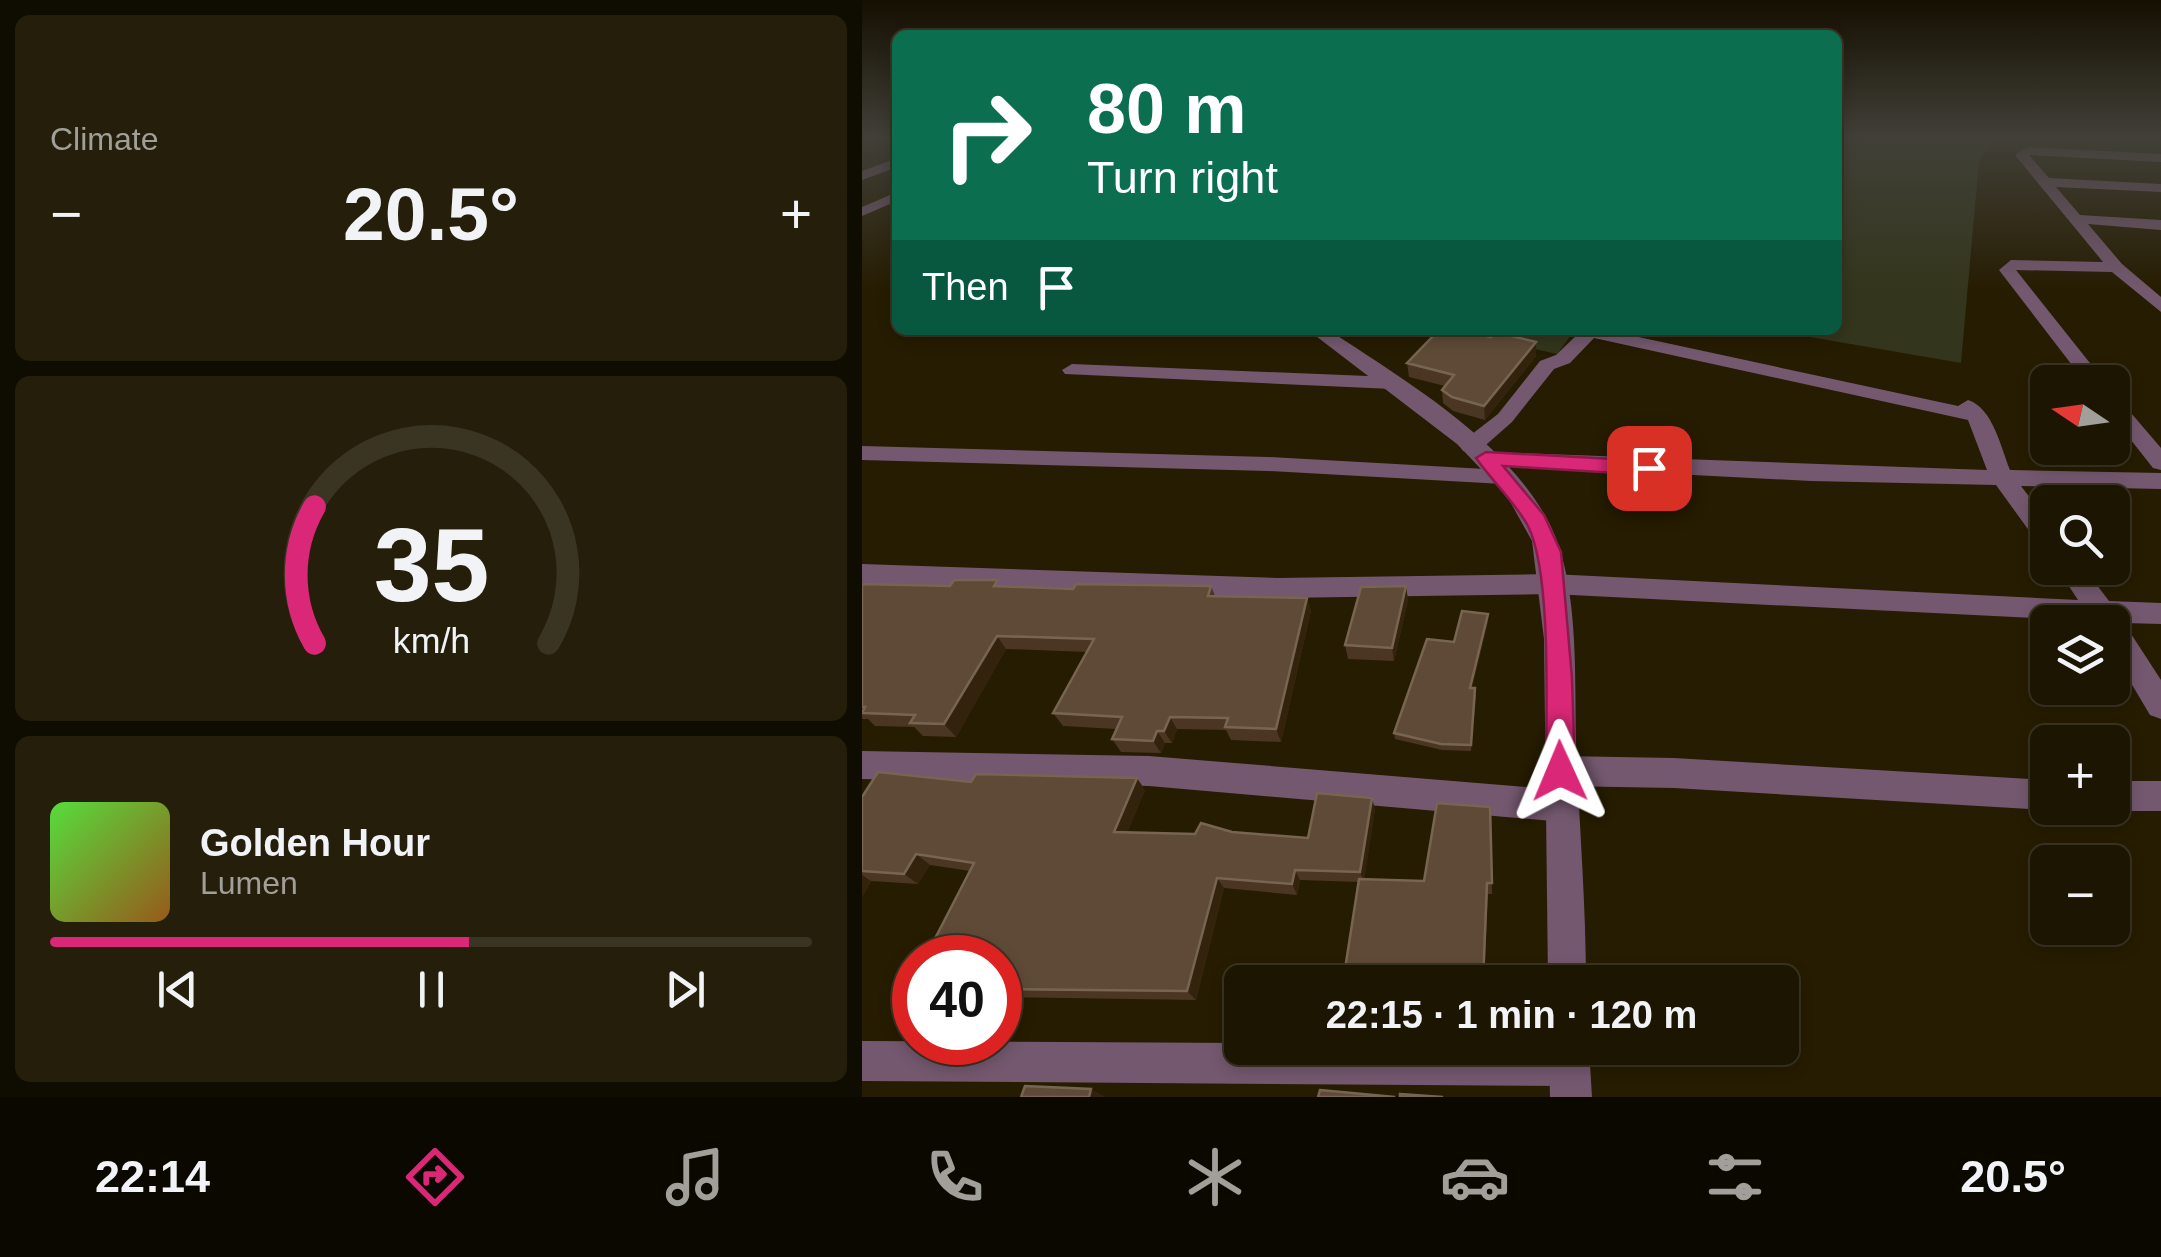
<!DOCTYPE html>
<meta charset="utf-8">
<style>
:root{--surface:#1c1501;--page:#251e0b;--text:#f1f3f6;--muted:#a09f99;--line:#3a3423;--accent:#db2777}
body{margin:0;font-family:Arial,sans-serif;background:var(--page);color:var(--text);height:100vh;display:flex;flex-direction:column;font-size:38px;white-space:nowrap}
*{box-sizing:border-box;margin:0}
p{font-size:32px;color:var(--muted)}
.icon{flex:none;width:55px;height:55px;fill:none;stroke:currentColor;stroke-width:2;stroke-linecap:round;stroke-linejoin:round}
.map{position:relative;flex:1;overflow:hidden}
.drawer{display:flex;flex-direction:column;gap:15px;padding:15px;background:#0f0c01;width:862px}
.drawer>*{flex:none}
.banner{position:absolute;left:30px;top:30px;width:950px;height:305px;border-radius:15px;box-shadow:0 5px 15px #0003,0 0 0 2px var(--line);background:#0b6e4f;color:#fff;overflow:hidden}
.needle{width:65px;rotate:283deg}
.controls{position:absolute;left:1168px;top:365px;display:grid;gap:20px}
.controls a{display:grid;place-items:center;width:100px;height:100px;border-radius:15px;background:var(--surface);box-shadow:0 5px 15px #0003,0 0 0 2px var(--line);font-size:50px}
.speed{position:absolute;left:30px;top:935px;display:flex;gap:20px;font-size:50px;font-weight:700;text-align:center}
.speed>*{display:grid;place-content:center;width:130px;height:130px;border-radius:50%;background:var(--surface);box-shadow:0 5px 15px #0003,0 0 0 2px var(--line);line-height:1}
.speed .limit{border:15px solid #d22;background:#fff;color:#111}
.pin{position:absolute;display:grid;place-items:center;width:85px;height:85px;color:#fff;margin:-42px;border-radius:20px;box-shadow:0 5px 15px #0006}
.me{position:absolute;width:110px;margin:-55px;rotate:359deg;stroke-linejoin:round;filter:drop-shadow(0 0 8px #0008)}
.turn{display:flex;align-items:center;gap:35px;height:210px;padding:0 30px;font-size:45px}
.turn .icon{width:130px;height:130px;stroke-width:2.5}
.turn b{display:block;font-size:70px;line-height:85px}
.then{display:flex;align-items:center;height:95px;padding:0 30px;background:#0003;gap:20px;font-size:38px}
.big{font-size:75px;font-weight:700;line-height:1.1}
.drawer .widget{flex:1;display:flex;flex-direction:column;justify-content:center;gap:15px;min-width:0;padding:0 35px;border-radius:15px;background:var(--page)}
.drawer .dial{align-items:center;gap:0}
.dial svg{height:260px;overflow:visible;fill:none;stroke:var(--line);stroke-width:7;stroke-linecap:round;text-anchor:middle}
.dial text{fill:var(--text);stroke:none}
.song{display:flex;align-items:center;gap:30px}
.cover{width:120px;height:120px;border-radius:15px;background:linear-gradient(135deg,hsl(110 70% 55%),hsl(30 70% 35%))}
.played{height:10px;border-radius:5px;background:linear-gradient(90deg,var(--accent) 55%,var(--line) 55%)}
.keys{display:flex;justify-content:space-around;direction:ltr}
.heat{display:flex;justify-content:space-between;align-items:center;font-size:55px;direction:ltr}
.trip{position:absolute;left:362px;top:965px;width:575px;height:100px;border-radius:15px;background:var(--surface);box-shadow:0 5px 15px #0003,0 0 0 2px var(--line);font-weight:700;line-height:100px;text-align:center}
.menu{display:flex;height:160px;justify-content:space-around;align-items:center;background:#0b0800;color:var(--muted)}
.menu .icon{width:70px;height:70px}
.menu .current{color:var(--accent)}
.menu b{font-size:45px;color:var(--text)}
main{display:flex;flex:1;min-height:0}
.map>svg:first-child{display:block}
</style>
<main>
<section class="drawer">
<div class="widget"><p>Climate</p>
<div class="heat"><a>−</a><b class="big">20.5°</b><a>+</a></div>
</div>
<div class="widget dial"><svg viewBox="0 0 100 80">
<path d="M14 69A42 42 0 1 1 86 69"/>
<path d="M14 69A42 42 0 0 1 14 27" stroke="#db2777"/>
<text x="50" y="56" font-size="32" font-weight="700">35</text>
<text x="50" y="72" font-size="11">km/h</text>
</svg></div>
<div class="widget">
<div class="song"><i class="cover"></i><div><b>Golden Hour</b><p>Lumen</p></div></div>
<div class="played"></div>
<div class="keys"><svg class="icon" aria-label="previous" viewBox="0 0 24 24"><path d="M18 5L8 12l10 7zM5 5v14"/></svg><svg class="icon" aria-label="pause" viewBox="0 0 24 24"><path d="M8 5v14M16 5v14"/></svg><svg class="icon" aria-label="next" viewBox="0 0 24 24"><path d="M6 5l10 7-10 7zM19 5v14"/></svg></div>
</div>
</section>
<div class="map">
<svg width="1299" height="1097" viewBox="0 0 1299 1097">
<rect width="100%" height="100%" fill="#261c01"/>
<path fill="#33361c" d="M975,138H1132L1117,161L1099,363L908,330H975Z
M590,330H713L695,354Z"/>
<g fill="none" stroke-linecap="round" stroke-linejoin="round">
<path fill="#74586f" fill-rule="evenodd" d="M1165,147L1299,154V162L1167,155L1187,178L1299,184V192L1194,187L1218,215L1299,220V230L1226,224L1260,264L1299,297V312L1250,272L1154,270L1243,382H1223L1137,270L1149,260L1241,262L1153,155Z
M35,158V167L0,180V171Z
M35,192V201L0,216V207Z
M720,330H744L1096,406L1106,400C1131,408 1139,448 1148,470L1299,473V489L1159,486L1185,520V546L1176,543L1134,485L949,481L616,464L613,459L624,452L1125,470L1106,420L732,338L708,363L692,369L650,422L617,451H601L598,446L601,441L636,414L678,361L694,355Z
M210,364L530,377L540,383L530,389L203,374L200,370Z
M1250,397L1257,399L1299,448V470L1291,468L1250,416Z
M0,446L406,457L641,470L652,477L641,484L406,471L0,460Z
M0,564L415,578L690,574L1216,600L1195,568H1222L1247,601L1299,603V624L1262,623L1299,680V719L1288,715L1250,651V622L690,594L415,598L0,584Z
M0,751L287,756L702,790L714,795L718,806L714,817L702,822L287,786L0,779Z
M699,756L812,758L1185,780V808H1192L1185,810L812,788L699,786L688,781L683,771L688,761Z
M1250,781H1299V811H1250L1240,808H1250Z
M0,1041L380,1043V1048H712L721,1052L727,1066L721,1080L707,1086L0,1081Z"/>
<path fill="#74586f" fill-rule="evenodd" d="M446,330H467C543,381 637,435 684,517C721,582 711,689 715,763C718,836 724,909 724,982H686L682,639L670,541L645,496L595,444Z
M687,1048H727L730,1097H688Z"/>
</g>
<path fill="#4b3523" d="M629,337L674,342V356L623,420L591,411L581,403L580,390L583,386L547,377L545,363Z
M0,584L211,589L349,586L353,596L445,598L449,611L419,742L369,740L364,730L315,729L310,743H303L299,753L259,752L250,739L254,729L201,726L191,713L225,652L144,649L94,737L61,736L52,727L13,726L6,719H0Z
M544,586L546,600L532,661L486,659L483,645Z
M626,621L610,688L614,695L609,751L580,750L533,739L532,733L592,642Z
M109,782L283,790L265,833L333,834L370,832L446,838L513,809L502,880L562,881L628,807L630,894H626L622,982H481L497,882L438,880L435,895L362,888L334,1000L144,997L138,993V958L108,871L68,865L56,884L9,881L0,897V797Z"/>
<path fill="#34230c" d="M674,342V356L623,420L622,406Z
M544,586L546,600L532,661L530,648Z
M445,598L449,611L419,742L414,729Z
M626,614V621L609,694L608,688Z
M135,636L144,649L94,737L82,724Z
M308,717L315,729L310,743L302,731Z
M295,731L303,743L299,753L291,741Z
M275,778L283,790L261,843L252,832Z
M510,798L513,809L502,882L498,872Z
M54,854L68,865L56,884L42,874Z
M433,870L438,880L435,895L430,884Z
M0,875L9,881L0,897Z
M355,878L362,888L334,1000L325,991Z
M229,1089L242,1096V1097H227Z"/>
<path fill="#5e4a37" stroke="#776552" stroke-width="2.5" d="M577,330H599L629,337L633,332L674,342L622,406L590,397L580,390L592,375L545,363Z
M92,580H136L132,586L211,589L214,584L349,586L346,596L445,598L414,729L363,727L366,718L308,717L302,731H295L291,741L250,739L260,717L191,713L232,639L135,636L82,724L48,723L53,715L0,713L3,707H0V584L88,586Z
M544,586L530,648L483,645L499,587Z
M600,611L626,614L608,688H613L609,745L579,744L532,733L565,639L592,642Z
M16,772L109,782L114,774L275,778L252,832L333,834L339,823L370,832L446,838L455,793L510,798L498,872L433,870L430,884L355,878L325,991L138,989V958H63L112,863L54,854L42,874L0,871V797Z
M575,803L628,807L630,883H625L621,982H481L497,879L562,881Z
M163,1086L229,1089L227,1097H159Z
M458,1090L533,1097H456Z
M538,1094L581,1097H538Z"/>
<linearGradient id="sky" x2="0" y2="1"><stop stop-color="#150f01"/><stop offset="0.47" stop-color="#414038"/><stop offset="1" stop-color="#414038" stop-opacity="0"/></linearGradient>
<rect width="1299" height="292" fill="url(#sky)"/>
<path fill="#db2777" stroke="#8e194d" stroke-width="2.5" d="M624,452L787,461L797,468L787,475L641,466L682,515L699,552L710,678L713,771L709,780L698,784L688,780L684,771C684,713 690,574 666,526C653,502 630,481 614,458Z"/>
</svg>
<div class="controls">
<a><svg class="needle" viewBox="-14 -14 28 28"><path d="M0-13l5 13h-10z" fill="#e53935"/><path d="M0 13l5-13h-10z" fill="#a09f99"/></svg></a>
<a><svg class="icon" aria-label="search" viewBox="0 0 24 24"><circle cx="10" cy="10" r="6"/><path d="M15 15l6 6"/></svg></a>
<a><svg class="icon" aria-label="layers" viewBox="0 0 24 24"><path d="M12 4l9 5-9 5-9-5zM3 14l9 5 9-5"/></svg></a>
<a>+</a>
<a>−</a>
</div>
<div class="speed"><div class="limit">40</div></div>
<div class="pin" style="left:787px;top:468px;background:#d93025"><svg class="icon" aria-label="arrive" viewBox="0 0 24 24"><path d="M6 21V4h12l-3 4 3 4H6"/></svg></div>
<svg class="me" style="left:698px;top:771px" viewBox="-20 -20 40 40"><path d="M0-17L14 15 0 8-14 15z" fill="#db2777" stroke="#fff" stroke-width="4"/></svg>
<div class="trip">22:15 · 1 min · 120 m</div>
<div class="banner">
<div class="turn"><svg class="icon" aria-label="right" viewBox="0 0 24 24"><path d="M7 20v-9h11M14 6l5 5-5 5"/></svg><div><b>80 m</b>Turn right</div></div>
<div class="then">Then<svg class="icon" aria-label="arrive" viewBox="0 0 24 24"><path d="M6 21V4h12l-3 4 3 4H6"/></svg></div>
</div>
</div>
</main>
<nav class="menu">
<b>22:14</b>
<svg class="icon current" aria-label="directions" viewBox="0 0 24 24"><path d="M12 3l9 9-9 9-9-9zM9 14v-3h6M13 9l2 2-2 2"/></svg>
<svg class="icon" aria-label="music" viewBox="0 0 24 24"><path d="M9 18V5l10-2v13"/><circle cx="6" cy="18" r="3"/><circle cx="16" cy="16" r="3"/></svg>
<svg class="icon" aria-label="phone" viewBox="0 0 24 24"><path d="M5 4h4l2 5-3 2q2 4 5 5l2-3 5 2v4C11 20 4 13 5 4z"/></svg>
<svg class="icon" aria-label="climate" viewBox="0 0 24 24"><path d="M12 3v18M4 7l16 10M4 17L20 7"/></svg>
<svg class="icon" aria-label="car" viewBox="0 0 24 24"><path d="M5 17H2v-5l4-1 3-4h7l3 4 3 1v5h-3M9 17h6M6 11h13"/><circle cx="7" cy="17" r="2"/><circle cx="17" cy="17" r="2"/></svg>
<svg class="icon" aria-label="filters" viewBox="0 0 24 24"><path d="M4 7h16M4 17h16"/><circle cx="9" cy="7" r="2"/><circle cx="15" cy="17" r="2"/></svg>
<b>20.5°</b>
</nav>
